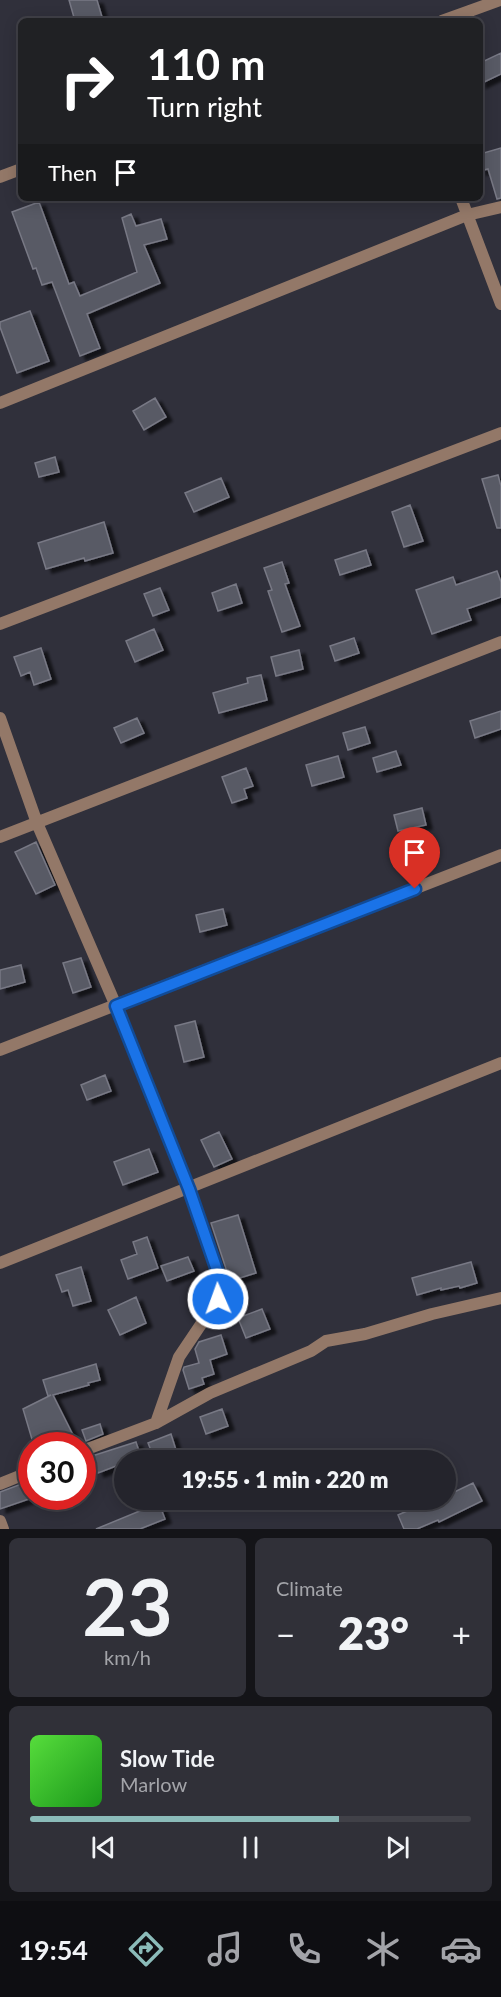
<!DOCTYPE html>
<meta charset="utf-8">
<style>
:root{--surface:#24242c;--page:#303038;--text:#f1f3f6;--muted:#a3a4a9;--line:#414148;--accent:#8bbbb9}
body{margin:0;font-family:Lato,sans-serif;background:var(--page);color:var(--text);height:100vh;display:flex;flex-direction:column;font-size:22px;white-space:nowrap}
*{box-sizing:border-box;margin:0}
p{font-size:20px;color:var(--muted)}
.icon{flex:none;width:33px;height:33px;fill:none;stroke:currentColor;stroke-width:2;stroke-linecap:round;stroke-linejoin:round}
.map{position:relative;height:1529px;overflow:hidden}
.drawer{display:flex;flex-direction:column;gap:9px;padding:9px;background:#141418;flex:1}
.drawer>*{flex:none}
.guide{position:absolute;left:18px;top:18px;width:465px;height:183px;border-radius:9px;box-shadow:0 3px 15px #0003,0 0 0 2px var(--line);background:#202124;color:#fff;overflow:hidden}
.speed{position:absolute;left:18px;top:1432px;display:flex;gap:12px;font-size:30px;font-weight:700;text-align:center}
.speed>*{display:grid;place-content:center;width:78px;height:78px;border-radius:50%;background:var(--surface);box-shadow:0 3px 15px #0003,0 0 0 2px var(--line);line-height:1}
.speed .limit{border:9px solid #d22;background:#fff;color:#111}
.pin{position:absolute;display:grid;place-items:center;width:51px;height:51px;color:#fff;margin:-62px -26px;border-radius:50% 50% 50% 0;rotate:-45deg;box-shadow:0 0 6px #0007}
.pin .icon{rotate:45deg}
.me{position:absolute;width:66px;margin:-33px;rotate:358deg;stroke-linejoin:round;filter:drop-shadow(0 0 4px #0008)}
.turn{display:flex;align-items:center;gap:21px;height:126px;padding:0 30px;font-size:27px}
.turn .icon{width:78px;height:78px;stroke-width:2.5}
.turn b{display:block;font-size:42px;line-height:51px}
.then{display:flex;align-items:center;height:57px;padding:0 30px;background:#0003;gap:12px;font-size:22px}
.big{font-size:45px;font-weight:800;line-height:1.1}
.drawer .card{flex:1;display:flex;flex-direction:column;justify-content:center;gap:9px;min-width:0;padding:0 21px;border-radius:9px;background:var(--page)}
.drawer .dial{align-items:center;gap:0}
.dial b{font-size:78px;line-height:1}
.song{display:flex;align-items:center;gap:18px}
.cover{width:72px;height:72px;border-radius:9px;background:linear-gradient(135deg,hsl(110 70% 55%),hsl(120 70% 35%))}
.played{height:6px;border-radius:3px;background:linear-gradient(90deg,var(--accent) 70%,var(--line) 70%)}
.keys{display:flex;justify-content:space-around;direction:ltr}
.heat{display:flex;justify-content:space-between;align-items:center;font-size:33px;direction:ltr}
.drawer .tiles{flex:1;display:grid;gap:9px;grid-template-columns:1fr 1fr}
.card:last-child{grid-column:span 2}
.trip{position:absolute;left:114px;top:1450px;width:342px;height:60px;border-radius:30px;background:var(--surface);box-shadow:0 3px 15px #0003,0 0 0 2px var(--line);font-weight:800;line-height:60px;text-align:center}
.dock{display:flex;height:96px;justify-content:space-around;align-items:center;background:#0e0e12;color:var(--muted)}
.dock .icon{width:42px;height:42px}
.dock .active{color:var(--accent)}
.dock b{font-size:27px;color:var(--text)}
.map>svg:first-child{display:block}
</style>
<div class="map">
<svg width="501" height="1529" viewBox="0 0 501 1529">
<defs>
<filter id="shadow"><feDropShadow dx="6" dy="4" stdDeviation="1.5" flood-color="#0009"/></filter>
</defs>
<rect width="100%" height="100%" fill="#30303b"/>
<path fill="#595a65" stroke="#787985" stroke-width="1.5" filter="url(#shadow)" d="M69,0H97L102,17L89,21H75Z
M501,53V74L480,84V63Z
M501,148V198L497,199L488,169L480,171V154Z
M39,202L69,284L74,282L80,296L137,272L122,218L131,214L136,226L161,219L167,239L144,245L160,283L87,314L100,348L80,356L52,282L42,285L36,268L33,269L12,212Z
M30,311L49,361L17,373L0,327V322Z
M155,398L166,417L144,430L133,411Z
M55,457L59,472L39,477L35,463Z
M498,475L501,486V528H497L482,479Z
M221,478L229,497L194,512L185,493Z
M410,505L423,541L404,547L392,512Z
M104,522L113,553L85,561L84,558L46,569L38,543Z
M366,550L371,565L340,575L335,560Z
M282,562L289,583L285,584L300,626L282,632L268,591L272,590L264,568Z
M497,571L501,582V597L467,609L471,620L432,634L416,590L453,577L456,585Z
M236,584L242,603L218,611L212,593Z
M160,588L169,610L153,616L144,594Z
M154,629L163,650L135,662L126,641Z
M354,638L359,653L335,661L330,646Z
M41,648L51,679L34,685L30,672L21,676L14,657Z
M299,650L303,669L276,676L271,657Z
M261,675L267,700L219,713L213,693L248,683L247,678Z
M501,711V729L475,738L470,721Z
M137,718L144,733L121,743L114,728Z
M365,727L370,743L348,750L343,733Z
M396,751L401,765L377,772L373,758Z
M338,756L344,777L312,786L306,765Z
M246,768L253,786L244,789L247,798L232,803L222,777Z
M422,808L426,825L398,831L394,815Z
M36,842L55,885L36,894L15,852Z
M223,909L227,925L200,932L196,915Z
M81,958L91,987L73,993L63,963Z
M21,965L25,982L0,989V970Z
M195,1021L204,1057L184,1062L175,1026Z
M105,1075L111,1091L87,1100L81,1085Z
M219,1132L232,1159L214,1167L201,1140Z
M149,1149L158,1172L123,1185L114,1162Z
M238,1215L256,1273L230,1281L211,1223Z
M147,1237L158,1268L128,1279L121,1260L137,1254L133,1242Z
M188,1257L194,1271L167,1281L161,1266Z
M471,1262L477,1283L460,1288L459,1286L441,1290V1288L417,1295L412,1278Z
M81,1267L91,1301L73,1306L68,1290L62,1292L56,1275Z
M136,1297L146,1323L120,1335L108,1310Z
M262,1309L270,1329L246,1338L238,1318Z
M221,1335L227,1354L210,1360L214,1374L202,1378L204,1384L189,1389L183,1370L184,1367L199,1363L195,1349L199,1342Z
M96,1364L100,1380L88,1383L89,1385L53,1395L73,1435L34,1446L23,1409L51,1395L48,1396L43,1380Z
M222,1409L228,1426L206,1434L200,1417Z
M100,1424L103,1434L86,1441L82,1430Z
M171,1434L176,1450L154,1458L148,1443Z
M136,1442L141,1457L124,1461V1463L98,1473L92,1456Z
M32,1480V1498L0,1509V1492Z
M473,1483L482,1501L439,1522L438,1520L417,1529H404L398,1515L432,1500H446V1496Z
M159,1503L165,1519L140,1529H96Z"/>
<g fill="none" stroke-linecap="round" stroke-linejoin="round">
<path stroke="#937868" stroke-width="12" d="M442,21L500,0
M0,177L21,169
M461,198L501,304
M0,403L467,215L501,207
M0,624L501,433
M0,718L37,823L116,1006L189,1189L219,1276L218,1299L179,1357L156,1423
M0,837L501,642
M0,1050L501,855
M0,1263L501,1063
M82,1451L156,1423L210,1393L311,1351L326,1341L365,1334L432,1314L501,1298
M0,1484L32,1471
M0,1521L3,1529"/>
</g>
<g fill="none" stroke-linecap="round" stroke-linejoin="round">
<g stroke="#114b97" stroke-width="15">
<path id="route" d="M218,1299L219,1276L189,1189L116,1006L415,889"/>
</g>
<use href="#route" stroke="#1a73e8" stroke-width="10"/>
</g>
</svg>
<div class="speed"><div class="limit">30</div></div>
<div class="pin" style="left:415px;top:889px;background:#d93025"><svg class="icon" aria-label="arrive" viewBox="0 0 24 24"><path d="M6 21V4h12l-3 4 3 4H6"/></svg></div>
<svg class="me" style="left:218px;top:1299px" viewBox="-20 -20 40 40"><circle r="17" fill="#1a73e8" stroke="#fff" stroke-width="3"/><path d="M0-11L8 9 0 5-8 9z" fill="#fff"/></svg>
<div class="trip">19:55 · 1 min · 220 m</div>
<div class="guide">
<div class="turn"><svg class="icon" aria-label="right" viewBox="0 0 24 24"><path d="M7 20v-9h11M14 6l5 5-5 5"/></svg><div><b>110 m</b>Turn right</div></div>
<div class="then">Then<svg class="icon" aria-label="arrive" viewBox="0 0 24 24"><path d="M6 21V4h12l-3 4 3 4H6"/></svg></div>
</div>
</div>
<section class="drawer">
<div class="tiles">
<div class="card dial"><b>23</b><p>km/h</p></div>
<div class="card"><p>Climate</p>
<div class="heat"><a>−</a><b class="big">23°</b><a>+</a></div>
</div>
<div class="card">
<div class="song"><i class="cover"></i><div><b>Slow Tide</b><p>Marlow</p></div></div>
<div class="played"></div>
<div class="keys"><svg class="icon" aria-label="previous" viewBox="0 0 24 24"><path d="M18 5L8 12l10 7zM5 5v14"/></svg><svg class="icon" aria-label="pause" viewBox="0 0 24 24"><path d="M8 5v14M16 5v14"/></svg><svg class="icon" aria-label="next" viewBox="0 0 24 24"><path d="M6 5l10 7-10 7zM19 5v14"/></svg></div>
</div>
</div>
</section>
<nav class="dock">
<b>19:54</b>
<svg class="icon active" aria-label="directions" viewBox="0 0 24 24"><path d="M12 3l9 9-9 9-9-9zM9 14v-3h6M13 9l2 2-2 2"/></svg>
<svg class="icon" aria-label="music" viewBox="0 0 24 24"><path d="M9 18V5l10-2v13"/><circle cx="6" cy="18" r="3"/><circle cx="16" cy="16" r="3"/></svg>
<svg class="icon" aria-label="phone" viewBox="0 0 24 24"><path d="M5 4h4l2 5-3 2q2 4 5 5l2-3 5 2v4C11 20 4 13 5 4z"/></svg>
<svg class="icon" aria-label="climate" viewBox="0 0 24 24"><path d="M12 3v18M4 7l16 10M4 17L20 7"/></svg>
<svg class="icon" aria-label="car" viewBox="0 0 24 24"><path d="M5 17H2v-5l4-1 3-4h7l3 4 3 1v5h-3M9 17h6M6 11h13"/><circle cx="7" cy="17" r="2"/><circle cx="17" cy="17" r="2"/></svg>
</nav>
